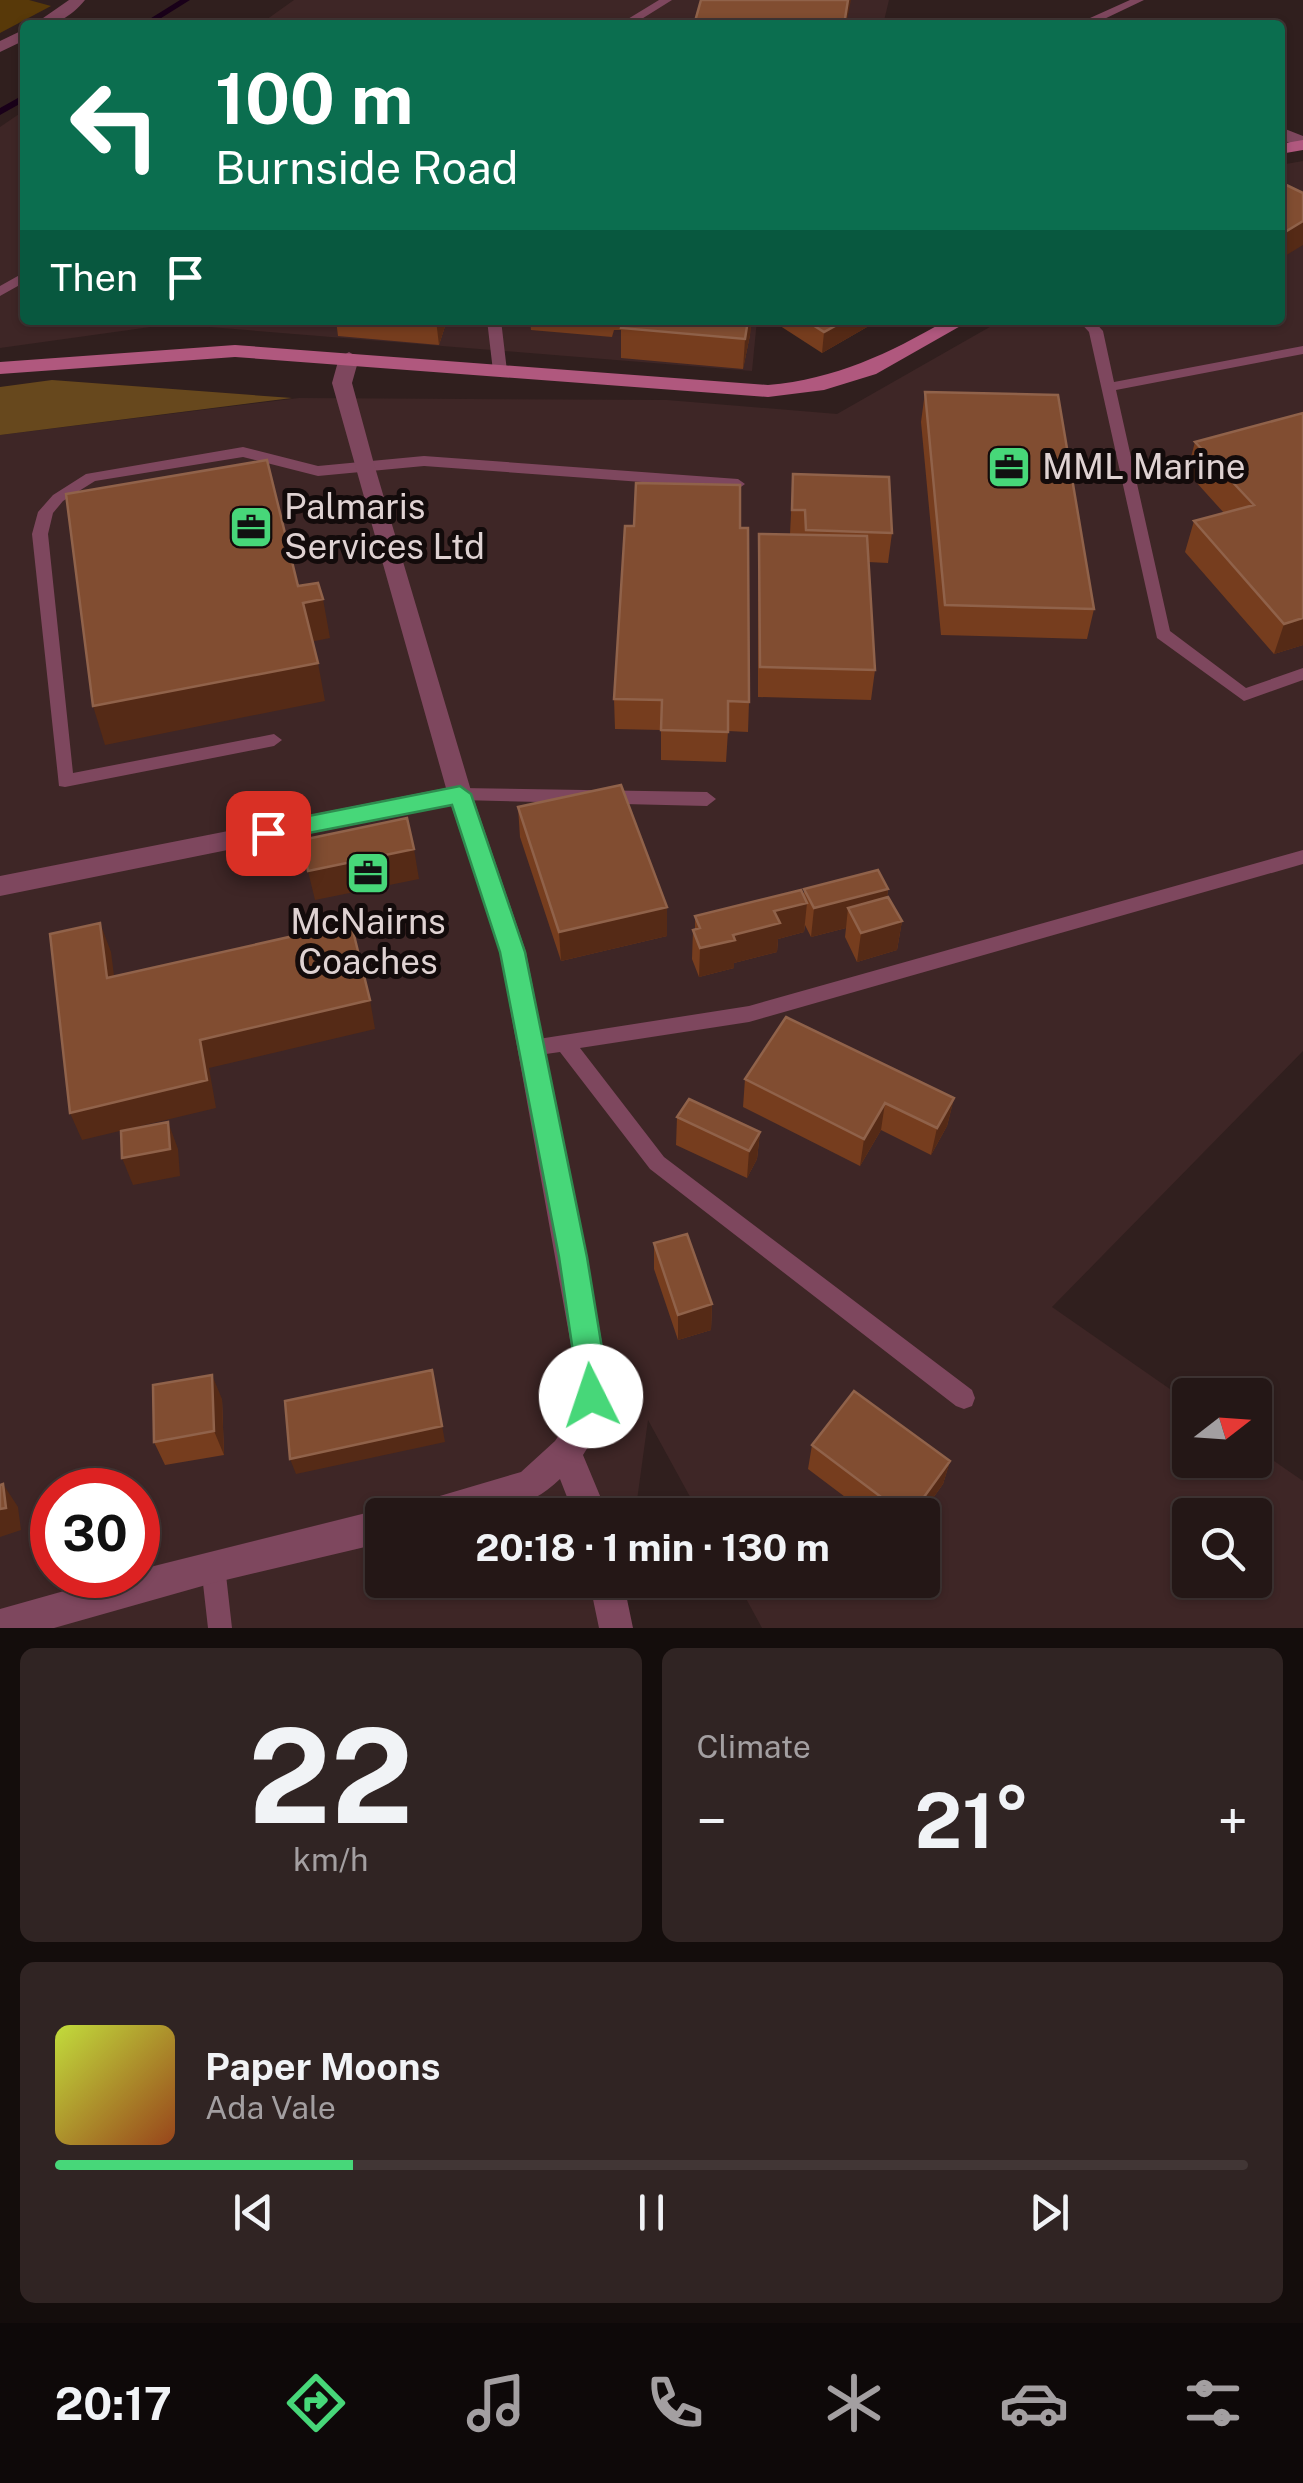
<!DOCTYPE html>
<meta charset="utf-8">
<style>
:root{--surface:#241716;--page:#302423;--text:#f1f3f6;--muted:#a39fa1;--line:#413635;--accent:#47d779}
body{margin:0;font-family:"Public Sans",sans-serif;background:var(--page);color:var(--text);height:100vh;display:flex;flex-direction:column;font-size:38px;white-space:nowrap}
*{box-sizing:border-box;margin:0}
p{font-size:32px;color:var(--muted)}
.icon{flex:none;width:55px;height:55px;fill:none;stroke:currentColor;stroke-width:2;stroke-linecap:round;stroke-linejoin:round}
.map{position:relative;height:1628px;overflow:hidden}
.details{display:flex;flex-direction:column;gap:20px;padding:20px;background:#140d0c;flex:1}
.details>*{flex:none}
.guide{position:absolute;left:20px;top:20px;width:1265px;height:305px;border-radius:10px;box-shadow:0 2px 8px #0004,0 0 0 2px var(--line);background:#0b6e4f;color:#fff;overflow:hidden}
.needle{width:65px;rotate:73deg}
.fabs{position:absolute;left:1172px;top:1378px;display:grid;gap:20px}
.fabs a{display:grid;place-items:center;width:100px;height:100px;border-radius:10px;background:var(--surface);box-shadow:0 2px 8px #0004,0 0 0 2px var(--line);font-size:50px}
.speed{position:absolute;left:30px;top:1468px;display:flex;gap:20px;font-size:50px;font-weight:700;text-align:center}
.speed>*{display:grid;place-content:center;width:130px;height:130px;border-radius:50%;background:var(--surface);box-shadow:0 2px 8px #0004,0 0 0 2px var(--line);line-height:1}
.speed .limit{border:15px solid #d22;background:#fff;color:#111}
.pin{position:absolute;display:grid;place-items:center;width:85px;height:85px;color:#fff;margin:-42px;border-radius:20px;box-shadow:0 5px 15px #0006}
.me{position:absolute;width:110px;margin:-55px;rotate:356deg;stroke-linejoin:round;filter:drop-shadow(0 0 8px #0008)}
.turn{display:flex;align-items:center;gap:35px;height:210px;padding:0 30px;font-size:45px}
.turn .icon{width:130px;height:130px;stroke-width:2.5}
.turn b{display:block;font-size:70px;line-height:85px}
.then{display:flex;align-items:center;height:95px;padding:0 30px;background:#0003;gap:20px;font-size:38px}
.big{font-size:75px;font-weight:700;line-height:1.1}
.details .card{flex:1;display:flex;flex-direction:column;justify-content:center;gap:15px;min-width:0;padding:0 35px;border-radius:15px;background:var(--page)}
.details .dial{align-items:center;gap:0}
.dial b{font-size:130px;line-height:1}
.song{display:flex;align-items:center;gap:30px}
.cover{width:120px;height:120px;border-radius:15px;background:linear-gradient(135deg,hsl(70 70% 55%),hsl(20 70% 35%))}
.played{height:10px;border-radius:5px;background:linear-gradient(90deg,var(--accent) 25%,var(--line) 25%)}
.keys{display:flex;justify-content:space-around;direction:ltr}
.heat{display:flex;justify-content:space-between;align-items:center;font-size:55px;direction:ltr}
.details .tiles{flex:1;display:grid;gap:20px;grid-template-columns:1fr 1fr}
.card:last-child{grid-column:span 2}
.trip{position:absolute;left:365px;top:1498px;width:575px;height:100px;border-radius:10px;background:var(--surface);box-shadow:0 2px 8px #0004,0 0 0 2px var(--line);font-weight:700;line-height:100px;text-align:center}
.menu{display:flex;height:160px;justify-content:space-around;align-items:center;background:#0e0909;color:var(--muted)}
.menu .icon{width:70px;height:70px}
.menu .current{color:var(--accent)}
.menu b{font-size:45px;color:var(--text)}
.map>svg:first-child{display:block}
</style>
<div class="map">
<svg width="1303" height="1628" viewBox="0 0 1303 1628">
<rect width="100%" height="100%" fill="#301f1e"/>
<path fill="#3e2626" fill-rule="evenodd" d="M294,0H889L883,25H259Z
M25,110V320H757L752,371L172,324L0,348V127Z
M1303,161V1051L1052,1307L1190,1403V1460H1255V1448L1303,1481V1628H762L736,1580H922V1515H700L648,1420L635,1515H382V1580H626L620,1628H0V435L299,398L667,400L837,414L1002,320H1280V165ZM52,1490H138V1575H52ZM1190,1515H1255V1580H1190Z"/>
<path fill="#583909" d="M0,0H29L51,6L0,33Z"/>
<path fill="#67481d" d="M52,380L292,398L0,435V387Z"/>
<g fill="none" stroke-linecap="round" stroke-linejoin="round">
<path fill="#190019" fill-rule="evenodd" d="M180,0H190L150,25H140Z
M25,94V101L0,115V108Z"/>
<path fill="#7e475e" fill-rule="evenodd" d="M659,0H672L632,25H618Z
M1130,0H1144L1100,21L1102,25H1090V18Z
M25,272V282L0,296V286Z
M487,320H501L507,371L505,374H495L493,371Z
M1078,320H1093L1103,331L1114,382L1303,346V354L1116,390L1170,631L1246,688L1303,668V680L1244,701L1157,638L1089,332Z
M243,447L318,466L424,456L738,479L745,484L738,489L424,466L318,476L243,457L95,481L63,501L53,513L48,534L73,773L274,734L282,740L274,746L65,787L59,786L32,534L38,512L53,495L86,474Z
M460,788L707,792L716,799L707,806L460,800L451,794Z
M1303,850V864L749,1022L580,1048L664,1157L972,1390L975,1398L972,1406L964,1409L956,1406L650,1169L560,1052L532,1056L525,1054L522,1048L525,1042L532,1040L749,1006Z
M213,1554L221,1558L225,1566L232,1628H208L201,1566L205,1558Z"/>
<path fill="#7e475e" fill-rule="evenodd" d="M69,0H85C70,18 56,25 33,25Z
M25,29V40L0,52V41Z
M1280,127L1303,136V148L1280,139Z
M349,352L359,358L352,383L374,464L472,794L526,952L608,1373L606,1418L583,1455L608,1515H574L560,1479C518,1520 466,1515 411,1515L416,1503L521,1472L555,1441L574,1413L576,1373L500,952L451,805L0,896V876L446,788L332,383L339,358Z
M382,1509L394,1515H382V1543L213,1583L54,1628H0V1609L121,1575H138V1570Z
M589,1580H623L633,1628H599Z"/>
<path fill="#b0587e" fill-rule="evenodd" d="M1303,140V150L1280,154V144Z
M947,320H971L876,374L824,390L768,397L235,357L0,374V362L235,345L768,385C836,379 888,354 947,320Z"/>
</g>
<path fill="#763d1e" d="M336,320H447L439,345L338,336Z
M530,320H751L750,335L743,369L621,358V330H614L612,337L531,330Z
M771,320H868L867,327L822,353Z
M925,392L1094,609L1087,639L941,635L921,422Z
M1303,413V645L1274,654L1185,552L1194,521L1224,513L1187,472L1195,442Z
M793,474L892,533L888,563L868,562L875,670L871,700L758,697V564L759,534H790Z
M740,528L749,702L748,732L728,731L726,762L661,760V730L615,729L614,699Z
M518,807L667,936L561,961L520,837Z
M804,889H888L887,897L902,921L897,950L857,962L845,937L846,928L811,937L805,925L804,932L778,939L777,952L734,963V968L699,977L692,959L693,930H695V916L804,896Z
M745,1079L954,1098L947,1126L931,1155L881,1130L860,1166L743,1107Z
M677,1117L760,1132L757,1159L747,1178L676,1145Z
M654,1243L712,1304L711,1330L678,1340L654,1269Z
M222,1399L224,1455L165,1465L154,1442Z
M812,1445L950,1461L943,1484L921,1515H869L808,1469Z"/>
<path fill="#552a16" d="M848,0H851L846,25H844Z
M1303,221V245L1280,259V235Z
M436,320H447L439,345Z
M748,320H751L750,335L743,369L745,339Z
M846,320H868L867,327L822,353L824,332Z
M323,599L330,638L310,642L303,603Z
M1303,618V645L1274,654L1284,624Z
M318,663L325,701L105,745L93,706Z
M414,849L419,879L315,900L308,871Z
M888,889L884,918L848,908L846,928L811,937L814,908Z
M807,903L804,932L778,939L777,952L734,963V968L699,977L700,948L733,935L774,911Z
M667,907V936L561,961L559,932Z
M902,921L897,950L857,962L861,933Z
M100,923L111,952L118,1007L107,978Z
M370,1000L375,1029L209,1068L216,1108L82,1140L70,1113L200,1040Z
M954,1098L947,1126L931,1155L937,1128Z
M885,1103L881,1130L860,1166L864,1139Z
M168,1122L178,1149L180,1176L133,1185L122,1158Z
M760,1132L757,1159L747,1178L749,1151Z
M712,1304L711,1330L678,1340V1315Z
M432,1370L445,1442L296,1474L290,1459Z
M212,1375L222,1399L224,1455L214,1431Z
M950,1461L943,1484L921,1515H911Z
M3,1484L18,1507L21,1530L0,1537V1509Z"/>
<path fill="#814d31" stroke="#90624a" stroke-width="2.5" d="M701,0H848L844,25H694Z
M1280,182L1303,193V221L1280,235Z
M623,320H748L745,339L621,328Z
M805,320H846L824,332Z
M925,392L1058,395L1094,609L945,605Z
M1303,413V618L1284,624L1194,521L1254,505L1195,442Z
M267,460L298,586L318,583L323,599L303,603L318,663L93,706L66,494Z
M793,474L889,477L892,533L806,530L805,510H792Z
M636,483L740,485V528H748L749,702L728,701V732L661,730L662,700L614,699L625,526H634Z
M759,534L867,536L875,670L760,667Z
M621,785L667,907L559,932L518,807Z
M407,818L414,849L308,871L302,840Z
M878,870L888,889L814,908L804,889Z
M801,890L807,903L774,911L780,923L733,935L735,940L700,948L693,930L700,928L695,916Z
M888,897L902,921L861,933L848,908Z
M100,923L107,978L351,923L370,1000L200,1040L207,1080L70,1113L50,934Z
M786,1017L954,1098L937,1128L885,1103L864,1139L745,1079Z
M689,1099L760,1132L749,1151L677,1117Z
M168,1122L170,1149L122,1158L121,1131Z
M687,1234L712,1304L678,1315L654,1243Z
M432,1370L442,1426L290,1459L285,1401Z
M212,1375L214,1431L154,1442L153,1385Z
M854,1391L950,1461L911,1515H905L812,1445Z
M3,1484L6,1508L0,1509V1485Z"/>
<path fill="#47d779" stroke="#2e8c4f" stroke-width="2.5" d="M460,786L471,794L525,952L587,1257L606,1373L601,1406L591,1410L581,1406L559,1257L500,952L452,805L268,841L257,833L268,824Z"/>
<defs>
<g id="office-square" transform="scale(2.25)"><rect x="-9" y="-9" width="18" height="18" rx="4" fill="#47d779" stroke="#130b0b"/><path d="M-6-3h4V-5.5h4V-3h4V5H-6ZM-1-4.5V-3h2v-1.5ZM-6 0V1H6V0Z" fill="#111"/></g>
</defs>
<g fill-rule="evenodd">
<use href="#office-square" x="1009" y="467"/>
<use href="#office-square" x="251" y="527"/>
<use href="#office-square" x="368" y="873"/>
</g>
<g text-anchor="middle" stroke-width="10" stroke-linejoin="round" paint-order="stroke">
<g font-size="35" fill="#dfd2d2" stroke="#130b0b" text-anchor="start">
<text x="1042" y="479">MML Marine</text>
<text x="284" y="519">Palmaris<tspan x="284" dy="40">Services Ltd</tspan></text>
<text x="368" y="934" text-anchor="middle">McNairns<tspan x="368" dy="40">Coaches</tspan></text>
</g>
</g>
</svg>
<div class="fabs">
<a><svg class="needle" viewBox="-14 -14 28 28"><path d="M0-13l5 13h-10z" fill="#e53935"/><path d="M0 13l5-13h-10z" fill="#a39fa1"/></svg></a>
<a><svg class="icon" aria-label="search" viewBox="0 0 24 24"><circle cx="10" cy="10" r="6"/><path d="M15 15l6 6"/></svg></a>
</div>
<div class="speed"><div class="limit">30</div></div>
<div class="pin" style="left:268px;top:833px;background:#d93025"><svg class="icon" aria-label="arrive" viewBox="0 0 24 24"><path d="M6 21V4h12l-3 4 3 4H6"/></svg></div>
<svg class="me" style="left:591px;top:1396px" viewBox="-20 -20 40 40"><circle r="19" fill="#fff"/><path d="M0-13L10 11 0 6-10 11z" fill="#47d779"/></svg>
<div class="trip">20:18 · 1 min · 130 m</div>
<div class="guide">
<div class="turn"><svg class="icon" aria-label="left" viewBox="0 0 24 24"><path d="M17 20v-9H6M10 6l-5 5 5 5"/></svg><div><b>100 m</b>Burnside Road</div></div>
<div class="then">Then<svg class="icon" aria-label="arrive" viewBox="0 0 24 24"><path d="M6 21V4h12l-3 4 3 4H6"/></svg></div>
</div>
</div>
<section class="details">
<div class="tiles">
<div class="card dial"><b>22</b><p>km/h</p></div>
<div class="card"><p>Climate</p>
<div class="heat"><a>−</a><b class="big">21°</b><a>+</a></div>
</div>
<div class="card">
<div class="song"><i class="cover"></i><div><b>Paper Moons</b><p>Ada Vale</p></div></div>
<div class="played"></div>
<div class="keys"><svg class="icon" aria-label="previous" viewBox="0 0 24 24"><path d="M18 5L8 12l10 7zM5 5v14"/></svg><svg class="icon" aria-label="pause" viewBox="0 0 24 24"><path d="M8 5v14M16 5v14"/></svg><svg class="icon" aria-label="next" viewBox="0 0 24 24"><path d="M6 5l10 7-10 7zM19 5v14"/></svg></div>
</div>
</div>
</section>
<nav class="menu">
<b>20:17</b>
<svg class="icon current" aria-label="directions" viewBox="0 0 24 24"><path d="M12 3l9 9-9 9-9-9zM9 14v-3h6M13 9l2 2-2 2"/></svg>
<svg class="icon" aria-label="music" viewBox="0 0 24 24"><path d="M9 18V5l10-2v13"/><circle cx="6" cy="18" r="3"/><circle cx="16" cy="16" r="3"/></svg>
<svg class="icon" aria-label="phone" viewBox="0 0 24 24"><path d="M5 4h4l2 5-3 2q2 4 5 5l2-3 5 2v4C11 20 4 13 5 4z"/></svg>
<svg class="icon" aria-label="climate" viewBox="0 0 24 24"><path d="M12 3v18M4 7l16 10M4 17L20 7"/></svg>
<svg class="icon" aria-label="car" viewBox="0 0 24 24"><path d="M5 17H2v-5l4-1 3-4h7l3 4 3 1v5h-3M9 17h6M6 11h13"/><circle cx="7" cy="17" r="2"/><circle cx="17" cy="17" r="2"/></svg>
<svg class="icon" aria-label="filters" viewBox="0 0 24 24"><path d="M4 7h16M4 17h16"/><circle cx="9" cy="7" r="2"/><circle cx="15" cy="17" r="2"/></svg>
</nav>
